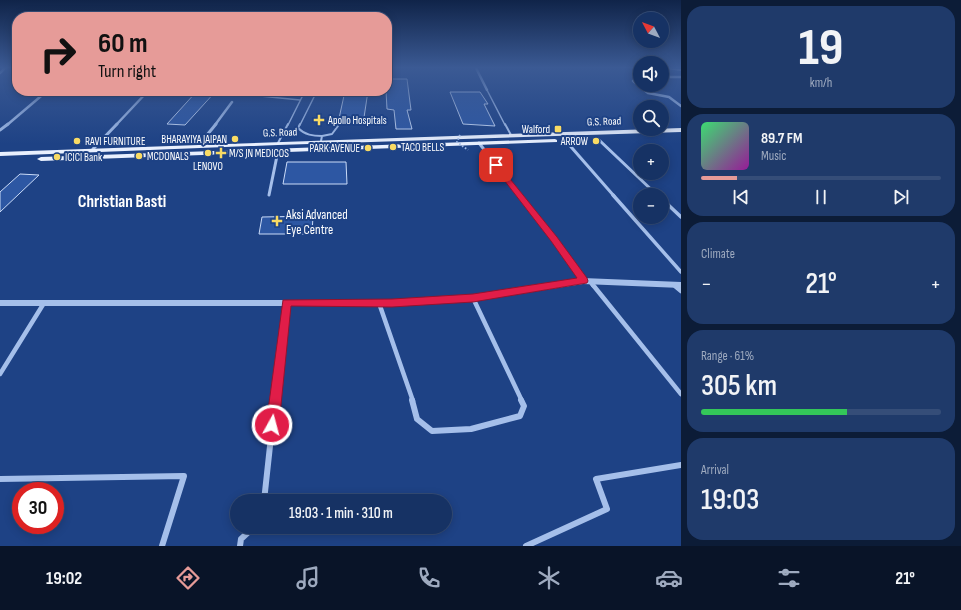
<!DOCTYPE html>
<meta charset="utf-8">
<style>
:root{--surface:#163264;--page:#1f3a6a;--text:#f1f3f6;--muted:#9eaabf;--line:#354d78;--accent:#e69b98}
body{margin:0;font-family:"Sofia Sans Condensed",sans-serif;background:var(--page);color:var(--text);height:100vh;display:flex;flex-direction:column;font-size:15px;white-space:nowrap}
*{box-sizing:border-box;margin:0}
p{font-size:13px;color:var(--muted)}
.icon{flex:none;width:22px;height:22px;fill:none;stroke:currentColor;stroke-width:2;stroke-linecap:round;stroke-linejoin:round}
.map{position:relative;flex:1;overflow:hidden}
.panel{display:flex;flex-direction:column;gap:6px;padding:6px;background:#0c1c37;width:280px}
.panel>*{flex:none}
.hud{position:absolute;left:12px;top:12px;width:380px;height:84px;border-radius:16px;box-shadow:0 2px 10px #0003,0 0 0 1px var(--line);background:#e69b98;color:#111;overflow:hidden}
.needle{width:26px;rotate:311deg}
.buttons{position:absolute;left:633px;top:12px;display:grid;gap:8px}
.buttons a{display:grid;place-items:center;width:36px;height:36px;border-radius:50%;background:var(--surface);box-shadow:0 2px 10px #0003,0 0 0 1px var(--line);font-size:20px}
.speed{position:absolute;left:12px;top:482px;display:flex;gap:8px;font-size:20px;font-weight:700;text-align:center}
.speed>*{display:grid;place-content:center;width:52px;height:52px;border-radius:50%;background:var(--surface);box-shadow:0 2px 10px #0003,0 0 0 1px var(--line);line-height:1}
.speed .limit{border:6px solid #d22;background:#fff;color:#111}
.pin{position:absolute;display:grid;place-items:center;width:34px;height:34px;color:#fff;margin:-17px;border-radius:8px;box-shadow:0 2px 6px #0006}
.me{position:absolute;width:44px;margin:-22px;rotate:7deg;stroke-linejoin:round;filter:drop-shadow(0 0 3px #0008)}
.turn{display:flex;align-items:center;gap:14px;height:84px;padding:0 20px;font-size:18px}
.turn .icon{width:52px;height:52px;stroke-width:2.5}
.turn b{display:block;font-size:28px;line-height:34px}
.big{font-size:30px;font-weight:600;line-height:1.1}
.panel .tile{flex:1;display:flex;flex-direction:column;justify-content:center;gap:6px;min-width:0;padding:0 14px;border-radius:16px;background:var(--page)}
.panel .dial{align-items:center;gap:0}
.dial b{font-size:52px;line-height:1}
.song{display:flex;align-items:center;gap:12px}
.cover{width:48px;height:48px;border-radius:6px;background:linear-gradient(135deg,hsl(140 70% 55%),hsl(300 70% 35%))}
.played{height:4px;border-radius:2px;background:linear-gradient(90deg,var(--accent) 15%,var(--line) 15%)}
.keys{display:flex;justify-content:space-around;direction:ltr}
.heat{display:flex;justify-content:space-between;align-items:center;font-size:22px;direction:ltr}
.charge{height:6px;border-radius:3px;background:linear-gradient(90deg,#34c759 61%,var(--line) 0)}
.trip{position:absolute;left:230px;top:494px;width:222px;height:40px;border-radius:20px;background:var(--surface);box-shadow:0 2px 10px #0003,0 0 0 1px var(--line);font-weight:600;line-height:40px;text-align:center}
.dock{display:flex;height:64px;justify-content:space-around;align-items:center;background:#091428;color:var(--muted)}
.dock .icon{width:28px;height:28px}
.dock .active{color:var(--accent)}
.dock b{font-size:18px;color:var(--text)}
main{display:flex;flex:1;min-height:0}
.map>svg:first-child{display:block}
</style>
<main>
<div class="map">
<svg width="681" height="546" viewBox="0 0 681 546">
<rect width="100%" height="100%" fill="#1e4285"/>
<path fill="#2d57a3" stroke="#cadbf8" d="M387,79H407L411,110H407L412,129H396L394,110L387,109L386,91H387Z
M197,91H216L185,125L167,124Z
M345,91H368L363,124L338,123Z
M450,92H480L488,104H484L495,126L463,124Z
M287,162H346L347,184H283Z
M20,174L39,175L0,212V192Z
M313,216L312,234H259L262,217Z"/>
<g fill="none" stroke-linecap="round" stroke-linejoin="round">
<path stroke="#a5bfea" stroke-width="1.5" d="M487,90L505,125
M257,91L256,95L260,96L300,100
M288,125L305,91
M300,125L317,91"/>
<path stroke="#a5bfea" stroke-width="2" d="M300,124L298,128C305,135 313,136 322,136L321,141
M505,124L511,135
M322,136L332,134L338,126
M278,143L288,124"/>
<path stroke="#a5bfea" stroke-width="2.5" d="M476,68L487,90
M0,73L5,68
M662,77H681
M633,81L648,93L669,97L681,106
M633,81L640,80
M7,125L47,91
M116,125L148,91
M215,125L232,102"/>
<path stroke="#a5bfea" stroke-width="3" d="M0,130L8,124
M598,139L657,195
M565,140L614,196
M479,143L520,196
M203,145L207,135L216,124
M93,149L117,124
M269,195L278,151"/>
<path stroke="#a5bfea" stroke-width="3.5" d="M520,195L554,239L583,281
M613,195L681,272
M662,199L681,217
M589,281L593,286"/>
<path stroke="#a5bfea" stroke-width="4.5" d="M593,285L681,394
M675,286L681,291
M473,298L522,401
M379,303L413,401
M0,374L44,303
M275,401L286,303"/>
<path stroke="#a5bfea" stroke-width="6" d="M412,400L417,419L432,431L471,429L520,416L524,406L521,400
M0,479L184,476L162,546
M264,501L275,400
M240,546L241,539L254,527
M526,546L607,509L596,479L681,465"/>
<path fill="#a5bfea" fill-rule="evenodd" d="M583,278L681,282V288L583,284L473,301L392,306H0V300H392L473,295Z"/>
<path fill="#d1def8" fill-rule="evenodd" d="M664,68L681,69V71L666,69Z"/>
<path fill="#e9f0fe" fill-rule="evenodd" d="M681,128V132L278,145L0,156V152Z
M555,139L557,140V142L41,161L37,159L41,157Z"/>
<path stroke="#a5bfea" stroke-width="2" stroke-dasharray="1.5 2" stroke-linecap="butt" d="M460,135L457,142L468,150"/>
</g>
<linearGradient id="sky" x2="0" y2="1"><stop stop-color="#102449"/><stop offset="0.47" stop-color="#3b5a94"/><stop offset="1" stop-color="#3b5a94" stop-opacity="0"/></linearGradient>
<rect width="681" height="144" fill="url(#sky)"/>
<path fill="#e11d48" stroke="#92132f" d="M496,163L498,164L557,237L587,278L588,281L587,283L473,302L392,307L291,306L279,425L277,429L272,431L268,429L266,425L283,300L392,299L473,294L577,278L551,241L494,167V164Z"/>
<g fill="#f9db64" stroke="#1e4285" stroke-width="1.5">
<path d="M317 114h4v4h4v4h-4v4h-4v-4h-4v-4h4z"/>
<rect x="554" y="125" width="8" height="8" rx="2"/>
<circle cx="235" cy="139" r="4"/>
<circle cx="77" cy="141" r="4"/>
<circle cx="596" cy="141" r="4"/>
<circle cx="393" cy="147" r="4"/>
<circle cx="368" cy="148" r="4"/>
<circle cx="208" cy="153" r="4"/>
<path d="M219 147h4v4h4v4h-4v4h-4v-4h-4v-4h4z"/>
<circle cx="139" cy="156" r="4"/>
<circle cx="57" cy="157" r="4"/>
<path d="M275 215h4v4h4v4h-4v4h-4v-4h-4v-4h4z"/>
</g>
<g text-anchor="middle" stroke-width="4" stroke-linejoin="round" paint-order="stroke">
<g font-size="11" fill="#fff" stroke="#1e4285" text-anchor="start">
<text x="328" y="124">Apollo Hospitals</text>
<text x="550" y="133" text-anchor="end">Walford</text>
<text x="227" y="143" text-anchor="end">BHARAYIYA JAIPAN</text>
<text x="85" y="145">RAVI FURNITURE</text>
<text x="588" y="145" text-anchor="end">ARROW</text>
<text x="401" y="151">TACO BELLS</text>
<text x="360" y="152" text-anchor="end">PARK AVENUE</text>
<text x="229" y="157">M/S JN MEDICOS</text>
<text x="147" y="160">MCDONALS</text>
<text x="65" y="161">ICICI Bank</text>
<text x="208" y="170" text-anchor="middle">LENOVO</text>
</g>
<g font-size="11" fill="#fff" stroke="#1e4285">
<text transform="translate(604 121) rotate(-2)" y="4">G.S. Road</text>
<text transform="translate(280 132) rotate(-2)" y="4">G.S. Road</text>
</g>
<g font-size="13" fill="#fff" stroke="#1e4285" text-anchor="start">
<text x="286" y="219">Aksi Advanced<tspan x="286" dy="15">Eye Centre</tspan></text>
</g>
<g font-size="17" font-weight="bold" fill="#fff" stroke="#1e4285">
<text x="122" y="207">Christian Basti</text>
</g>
</g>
</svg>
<div class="buttons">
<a><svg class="needle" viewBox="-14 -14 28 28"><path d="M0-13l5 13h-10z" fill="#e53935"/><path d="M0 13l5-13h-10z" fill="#9eaabf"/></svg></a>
<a><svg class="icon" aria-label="sound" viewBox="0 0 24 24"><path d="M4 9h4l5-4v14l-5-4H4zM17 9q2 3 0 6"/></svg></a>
<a><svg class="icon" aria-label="search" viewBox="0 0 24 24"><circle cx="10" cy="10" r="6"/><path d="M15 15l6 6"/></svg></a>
<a>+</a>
<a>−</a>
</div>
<div class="speed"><div class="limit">30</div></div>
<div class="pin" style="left:496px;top:165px;background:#d93025"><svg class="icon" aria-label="arrive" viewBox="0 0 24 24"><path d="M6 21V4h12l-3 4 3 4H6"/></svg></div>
<svg class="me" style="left:272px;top:425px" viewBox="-20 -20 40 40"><circle r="17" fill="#e11d48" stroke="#fff" stroke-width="3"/><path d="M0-11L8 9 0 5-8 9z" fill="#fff"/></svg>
<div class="trip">19:03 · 1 min · 310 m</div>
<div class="hud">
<div class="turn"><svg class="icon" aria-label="right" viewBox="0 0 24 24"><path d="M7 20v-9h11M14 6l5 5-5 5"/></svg><div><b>60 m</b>Turn right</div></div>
</div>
</div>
<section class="panel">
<div class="tile dial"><b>19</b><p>km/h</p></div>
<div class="tile">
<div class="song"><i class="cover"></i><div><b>89.7 FM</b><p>Music</p></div></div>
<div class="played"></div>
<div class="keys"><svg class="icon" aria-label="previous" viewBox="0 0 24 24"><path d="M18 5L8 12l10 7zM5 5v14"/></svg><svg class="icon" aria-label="pause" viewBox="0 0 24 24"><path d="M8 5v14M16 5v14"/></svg><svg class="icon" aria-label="next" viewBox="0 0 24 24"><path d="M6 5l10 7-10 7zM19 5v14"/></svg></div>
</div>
<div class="tile"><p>Climate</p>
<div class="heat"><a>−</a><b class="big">21°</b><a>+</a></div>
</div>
<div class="tile"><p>Range · 61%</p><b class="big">305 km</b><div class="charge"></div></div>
<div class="tile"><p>Arrival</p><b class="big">19:03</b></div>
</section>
</main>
<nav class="dock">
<b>19:02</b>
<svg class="icon active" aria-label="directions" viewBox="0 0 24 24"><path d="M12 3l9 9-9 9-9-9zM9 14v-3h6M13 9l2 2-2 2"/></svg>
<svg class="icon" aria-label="music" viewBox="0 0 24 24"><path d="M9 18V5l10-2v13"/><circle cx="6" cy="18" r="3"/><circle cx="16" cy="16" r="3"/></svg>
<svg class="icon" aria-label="phone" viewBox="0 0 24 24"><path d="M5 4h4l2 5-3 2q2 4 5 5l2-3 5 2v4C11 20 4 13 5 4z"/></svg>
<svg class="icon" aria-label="climate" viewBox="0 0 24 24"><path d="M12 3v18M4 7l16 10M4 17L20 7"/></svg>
<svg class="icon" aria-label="car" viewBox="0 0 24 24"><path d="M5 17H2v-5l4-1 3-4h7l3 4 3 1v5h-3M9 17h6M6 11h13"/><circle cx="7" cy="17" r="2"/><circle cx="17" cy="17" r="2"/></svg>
<svg class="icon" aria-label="filters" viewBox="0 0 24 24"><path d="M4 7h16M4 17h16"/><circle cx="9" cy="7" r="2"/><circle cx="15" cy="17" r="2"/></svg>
<b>21°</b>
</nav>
